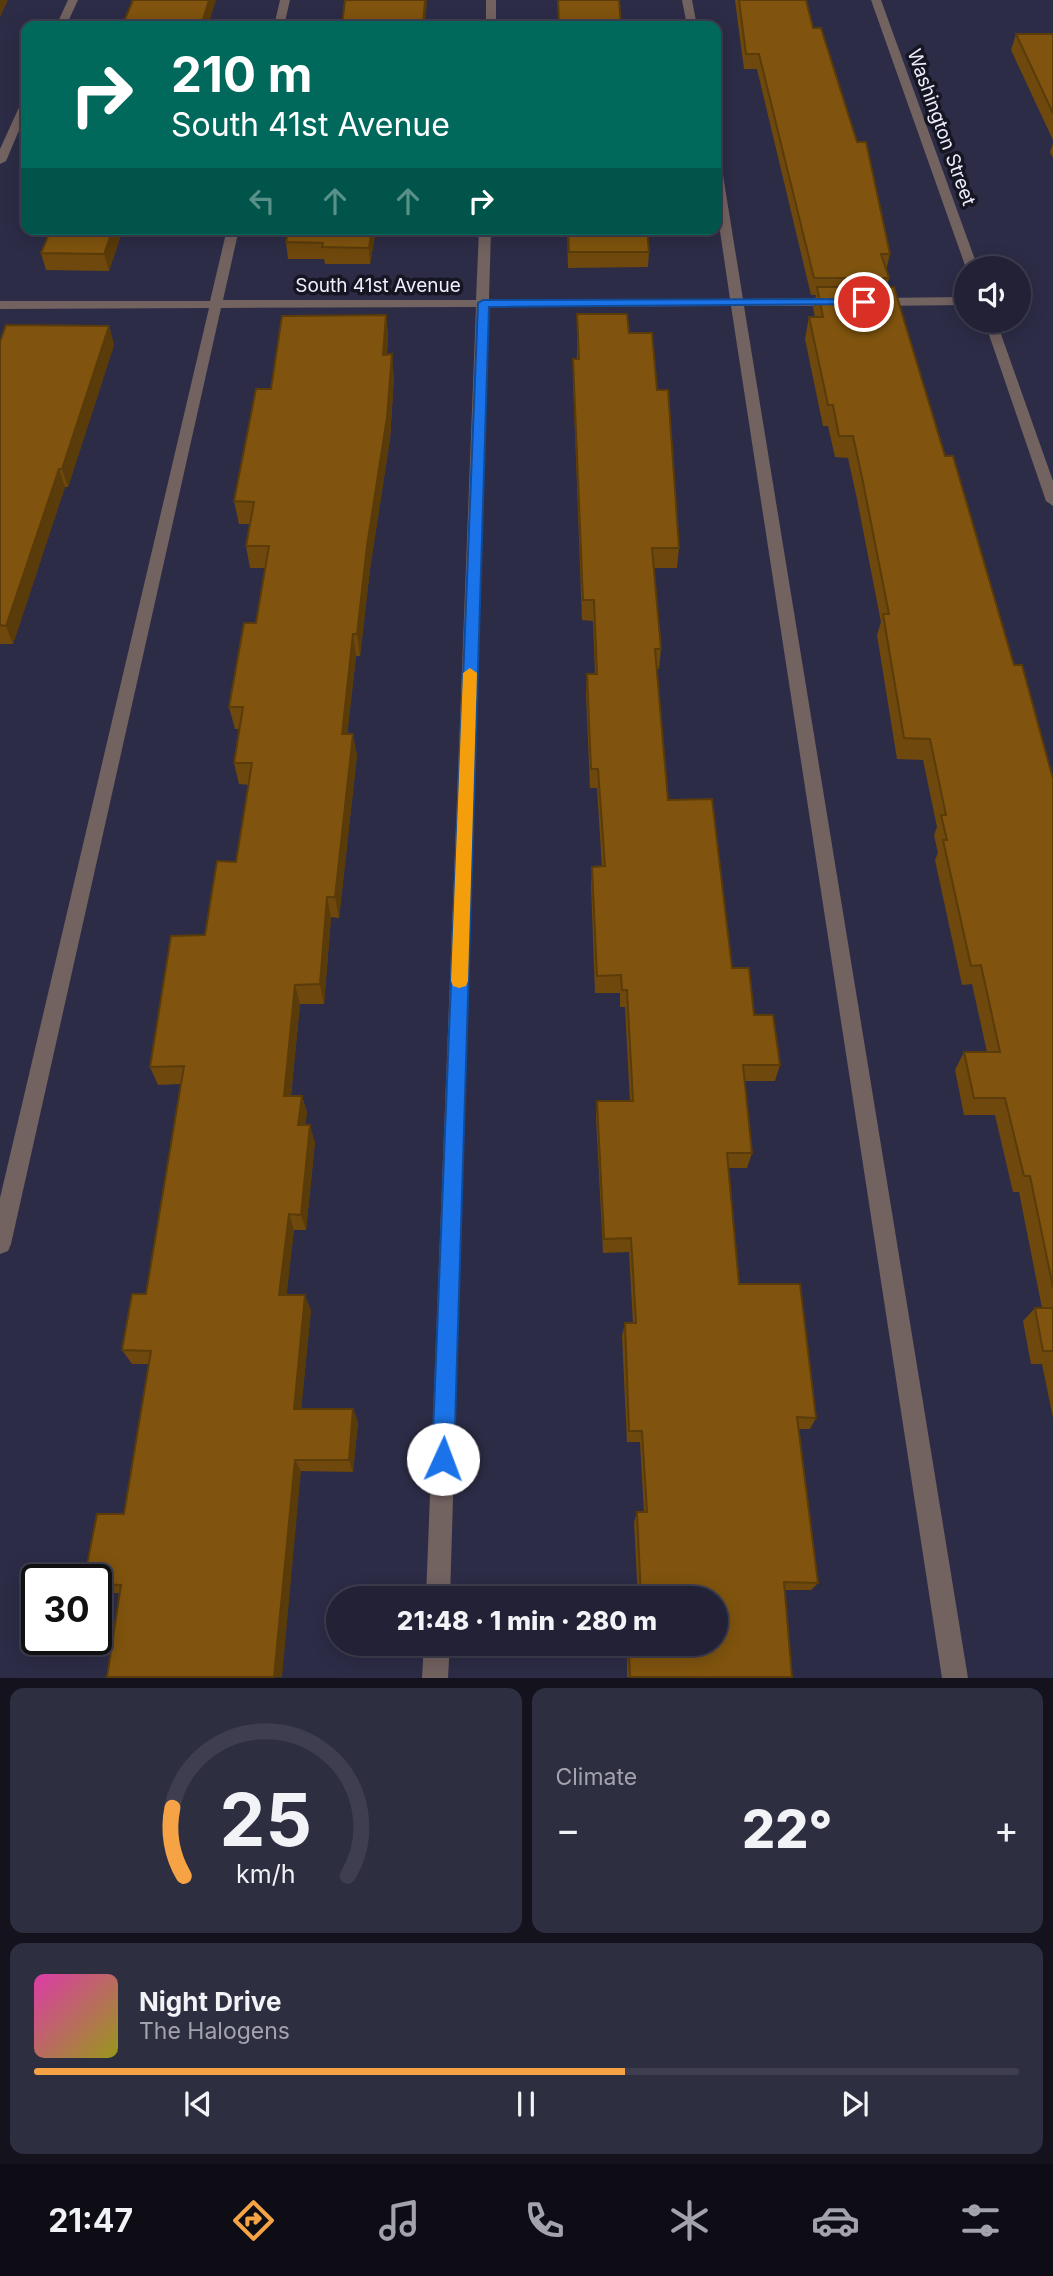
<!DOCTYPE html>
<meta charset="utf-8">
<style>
:root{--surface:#222135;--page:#2e2e41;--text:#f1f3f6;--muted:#a2a3ad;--line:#3f3e50;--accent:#f5a345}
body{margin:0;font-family:Inter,sans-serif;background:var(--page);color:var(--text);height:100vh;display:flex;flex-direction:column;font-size:26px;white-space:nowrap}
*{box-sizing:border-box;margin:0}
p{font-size:23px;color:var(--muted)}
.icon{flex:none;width:38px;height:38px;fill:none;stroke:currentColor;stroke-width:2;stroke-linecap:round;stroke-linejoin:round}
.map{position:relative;height:1678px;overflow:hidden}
.panel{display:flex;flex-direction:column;gap:10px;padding:10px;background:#13121d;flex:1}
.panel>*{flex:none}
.banner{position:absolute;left:21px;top:21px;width:700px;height:214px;border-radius:14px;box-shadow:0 4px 18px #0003,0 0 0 2px var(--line);background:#00695c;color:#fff;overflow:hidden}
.tools{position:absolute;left:954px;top:256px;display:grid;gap:14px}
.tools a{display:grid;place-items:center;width:77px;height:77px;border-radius:50%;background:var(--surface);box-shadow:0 4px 18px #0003,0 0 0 2px var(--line);font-size:35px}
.speed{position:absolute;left:21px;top:1564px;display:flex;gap:14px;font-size:35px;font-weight:700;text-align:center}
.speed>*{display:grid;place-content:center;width:91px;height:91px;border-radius:50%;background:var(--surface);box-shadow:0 4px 18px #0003,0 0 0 2px var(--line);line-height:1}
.speed .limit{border:4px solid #111;border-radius:10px;background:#fff;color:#111}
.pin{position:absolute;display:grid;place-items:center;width:60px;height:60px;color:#fff;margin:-30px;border:4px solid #fff;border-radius:50%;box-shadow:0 2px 7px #0007}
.me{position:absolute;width:77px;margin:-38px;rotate:2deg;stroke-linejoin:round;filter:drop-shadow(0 0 5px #0008)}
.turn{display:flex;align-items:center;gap:24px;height:147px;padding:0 35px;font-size:32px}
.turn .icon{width:91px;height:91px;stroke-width:2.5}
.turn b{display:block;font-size:49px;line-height:60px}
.lanes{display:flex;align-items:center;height:66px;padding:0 35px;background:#0003;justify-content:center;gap:35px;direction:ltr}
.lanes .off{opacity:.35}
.big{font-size:52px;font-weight:800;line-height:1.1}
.panel .widget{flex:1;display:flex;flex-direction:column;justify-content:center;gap:10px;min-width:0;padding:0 24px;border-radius:14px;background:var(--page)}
.panel .dial{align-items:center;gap:0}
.dial svg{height:182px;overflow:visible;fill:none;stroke:var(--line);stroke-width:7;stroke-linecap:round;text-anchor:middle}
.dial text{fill:var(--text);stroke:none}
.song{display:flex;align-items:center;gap:21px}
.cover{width:84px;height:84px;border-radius:10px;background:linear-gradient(135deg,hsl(320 70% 55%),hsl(60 70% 35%))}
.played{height:7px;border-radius:4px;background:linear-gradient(90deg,var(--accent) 60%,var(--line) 60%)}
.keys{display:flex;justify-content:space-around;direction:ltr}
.heat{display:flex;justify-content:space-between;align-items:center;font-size:38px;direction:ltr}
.panel .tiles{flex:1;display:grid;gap:10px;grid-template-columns:1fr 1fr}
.widget:last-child{grid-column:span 2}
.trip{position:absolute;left:326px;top:1586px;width:402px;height:70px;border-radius:35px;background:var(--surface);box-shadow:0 4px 18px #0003,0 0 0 2px var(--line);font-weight:800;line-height:70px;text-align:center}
.menu{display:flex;height:112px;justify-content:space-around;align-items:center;background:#0e0d15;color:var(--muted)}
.menu .icon{width:49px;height:49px}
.menu .current{color:var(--accent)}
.menu b{font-size:32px;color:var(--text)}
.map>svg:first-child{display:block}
</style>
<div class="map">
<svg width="1053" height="1678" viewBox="0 0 1053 1678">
<rect width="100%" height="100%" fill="#2d2c47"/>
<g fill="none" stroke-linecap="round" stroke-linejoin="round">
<path fill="#726260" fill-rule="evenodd" d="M68,0H78L66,26H56Z
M280,0H290L284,26H274Z
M486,0H496V26H486Z
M682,0H692L697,26H687Z
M871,0H881L978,268H966Z
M26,100V114L6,161L0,164V149L21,103Z
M716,166L722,169L743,299L836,298L842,302L836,306H744L968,1678H942L731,306L489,307L450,1598H426L476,307L221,308L11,1244L8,1251L0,1254V1198L209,308L0,309V301H210L227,229H239L223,300H476L479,229H491L489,300L730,299L716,204Z
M966,297V305L875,306L869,302L875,298Z
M984,320H996L1053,481V506L1046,501Z
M424,1643H450L448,1678H422Z"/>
</g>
<path fill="#6e480c" d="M735,0H806L813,28L890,254L886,270L889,278L887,287L945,456L1014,665L1053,779V1418L1042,1364H1031L1023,1321L1035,1308H1042L1019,1192H1013L995,1115H964L955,1070L964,1052H987L972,984L962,985L935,860L938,853L934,835L937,827L923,760L897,759L877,635L881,622L857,499L848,458L835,457L828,426H823L805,339L809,317H815L813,308L816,295H811L757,69H744Z
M1016,34H1053V140L1011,50Z
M1053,143V158L1050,152Z
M48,229H123L109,271L46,270L41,253L49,234Z
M289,229H405L404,237L375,236L370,264H325L324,259H288L286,242Z
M567,229H663L662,233H647L649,252L648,267L568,268Z
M577,314L629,333L657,390L679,548L677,568H654L661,649L659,669H657L668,800L732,968L754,1015L780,1065L775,1081H744L752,1153L747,1168H728L739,1284L816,1418L810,1429H798L818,1583L811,1590H784L792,1677H627V1660L629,1653H640V1643H716V1598H638L634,1522L637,1512H644L640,1442H627L622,1336L625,1323H633L629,1252L603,1253L596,1117L597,1101H630L625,1007H620V993H595L591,885L592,867H602L597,788H590L586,694L587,674H595L593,621L582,620L573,379V359H577Z
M386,315L388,337L387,354L394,377L390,439L370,569L360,656H356L347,734L357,755L339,918L331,917L324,1004H300L291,1096H302L307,1113L305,1125L315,1142L306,1230H294L286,1295L311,1310L301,1409H353L358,1422L353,1472L301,1471L119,1593H96V1580L124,1514L149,1364H132L122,1350L146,1294L181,1084L158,1085L150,1067L236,862L249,785L239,784L234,763L240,729H235L229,707L256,623L265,568H250L246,546L250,524H239L234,501L271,389Z
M109,326L114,345L68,487H65L13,644H0V342Z"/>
<path fill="#5a3b0a" d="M0,0H8L0,17Z
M209,0H216L208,26H201Z
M425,0H427L425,26H423Z
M113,229H123L109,271L104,254Z
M372,229H374L375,236L370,264L369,248Z
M386,315L388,337L385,377L383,355Z
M109,326L114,345L68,487L62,469Z
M392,354L394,377L390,439L370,569L360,656L357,634Z
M59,469L65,487L13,644L6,626Z
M353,634L356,656L345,755L342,734Z
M353,734L357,755L339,918L335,897Z
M327,897L331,917L324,1004L320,984Z
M295,985L300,1004L289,1113L284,1096Z
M302,1096L307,1113L303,1142L298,1125Z
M310,1125L315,1142L306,1230L301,1215Z
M289,1214L294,1230L285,1310L279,1295Z
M305,1295L311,1310L300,1421L294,1409Z
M353,1409L358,1422L353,1472L349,1460Z
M295,1460L301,1471L282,1677H274Z"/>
<path fill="#80540e" stroke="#5a3b0a" stroke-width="2" d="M133,0H209L201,26H122Z
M345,0H425L423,26H342Z
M558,0H619L621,26H559Z
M739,0H806L813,28H821L857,142H866L890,254H881L889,278H814L759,54H746Z
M1016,34H1053V113Z
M51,229H113L104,254L41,253Z
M289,229H372L369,248L322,247L323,243L286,242Z
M568,229H647L649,252H569Z
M817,287H894L945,456H953L1014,665H1022L1053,779V1287L1030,1176H1024L1005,1098H974L964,1052H1000L981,965L971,966L943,840H947L941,815H946L930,739L904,738L883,614H889L862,477L853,436H839L833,405H828L809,317H823Z
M577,314H627L629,333H652L657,390H668L679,548H652L661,649H655L668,800L712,799L732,968H749L754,1015H773L780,1065H743L752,1153H727L739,1284H800L816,1418L797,1417L818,1583L784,1582L792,1677H630L629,1653H643V1643H716V1598H641L637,1512H647L642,1431H629L625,1323H636L631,1238L604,1239L597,1101H633L627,990H622L621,975L597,976L592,867L605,866L598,769H591L587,674H597L594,600H583L573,359H579Z
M386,315L383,355L392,354L387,417L367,546L357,634H353L342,734H353L335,897H327L320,984L295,985L284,1096H302L298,1125H310L301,1215L289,1214L279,1295H305L294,1409H353L349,1460H295L274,1677H107L121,1585L96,1584V1580H84L97,1514H124L151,1351L122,1350L132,1294H146L184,1066L150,1067L171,936L205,935L217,861L236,862L252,763H234L243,707H229L244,623H256L269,546H246L254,502L234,501L256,389H271L282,316Z
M6,325L109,326L62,469H59L6,626L0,625V342Z
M1035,1308H1053V1351H1043Z"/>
<path fill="#1a73e8" stroke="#114b97" stroke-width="2" d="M864,299L868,300V304L489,307L454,1459L450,1466L443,1470L435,1466L432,1459L478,303L483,300Z"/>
<path fill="#f59e0b" d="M470,668L477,673L468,981L466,986L459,988L453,986L451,981L463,673Z"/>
<g text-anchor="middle" stroke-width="7" stroke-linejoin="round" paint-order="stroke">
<g font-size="19" fill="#ededff" stroke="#161622">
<text transform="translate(942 127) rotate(70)" y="7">Washington Street</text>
<text x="378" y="292">South 41st Avenue</text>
</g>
</g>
</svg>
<div class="tools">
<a><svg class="icon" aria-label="sound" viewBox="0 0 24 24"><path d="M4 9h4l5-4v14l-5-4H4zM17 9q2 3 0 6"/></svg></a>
</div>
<div class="speed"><div class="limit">30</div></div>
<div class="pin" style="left:864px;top:302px;background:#d93025"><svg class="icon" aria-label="arrive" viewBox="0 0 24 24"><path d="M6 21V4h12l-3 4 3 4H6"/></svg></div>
<svg class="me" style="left:443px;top:1459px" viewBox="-20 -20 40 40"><circle r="19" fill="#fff"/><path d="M0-13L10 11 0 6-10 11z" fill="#1a73e8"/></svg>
<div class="trip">21:48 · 1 min · 280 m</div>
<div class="banner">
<div class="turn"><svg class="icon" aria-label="right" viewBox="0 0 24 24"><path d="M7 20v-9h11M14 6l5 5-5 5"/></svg><div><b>210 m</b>South 41st Avenue</div></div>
<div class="lanes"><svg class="icon off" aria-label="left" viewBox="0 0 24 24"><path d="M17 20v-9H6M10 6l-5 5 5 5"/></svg><svg class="icon off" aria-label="ahead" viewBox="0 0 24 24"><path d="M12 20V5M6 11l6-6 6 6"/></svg><svg class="icon off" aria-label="ahead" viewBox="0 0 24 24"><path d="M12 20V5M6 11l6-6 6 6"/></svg><svg class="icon" aria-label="right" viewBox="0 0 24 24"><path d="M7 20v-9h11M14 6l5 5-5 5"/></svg></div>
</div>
</div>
<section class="panel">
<div class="tiles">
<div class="widget dial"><svg viewBox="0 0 100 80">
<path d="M14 69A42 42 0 1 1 86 69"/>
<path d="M14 69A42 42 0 0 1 9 39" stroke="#f5a345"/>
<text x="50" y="56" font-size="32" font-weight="700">25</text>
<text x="50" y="72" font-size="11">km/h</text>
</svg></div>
<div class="widget"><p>Climate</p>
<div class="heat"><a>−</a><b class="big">22°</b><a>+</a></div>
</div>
<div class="widget">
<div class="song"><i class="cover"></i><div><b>Night Drive</b><p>The Halogens</p></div></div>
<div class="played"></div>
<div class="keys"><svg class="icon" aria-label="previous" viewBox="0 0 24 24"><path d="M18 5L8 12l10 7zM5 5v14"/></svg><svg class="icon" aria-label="pause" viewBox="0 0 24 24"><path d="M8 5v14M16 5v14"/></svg><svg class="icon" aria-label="next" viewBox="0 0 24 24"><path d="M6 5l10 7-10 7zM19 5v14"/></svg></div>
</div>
</div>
</section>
<nav class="menu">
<b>21:47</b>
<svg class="icon current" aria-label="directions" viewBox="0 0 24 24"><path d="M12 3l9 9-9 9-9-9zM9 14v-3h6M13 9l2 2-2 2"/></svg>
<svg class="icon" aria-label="music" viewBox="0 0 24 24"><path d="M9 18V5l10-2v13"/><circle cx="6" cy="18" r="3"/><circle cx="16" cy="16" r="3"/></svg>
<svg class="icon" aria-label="phone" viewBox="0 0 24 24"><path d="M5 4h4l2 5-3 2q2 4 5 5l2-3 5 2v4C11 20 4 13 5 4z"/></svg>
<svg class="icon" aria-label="climate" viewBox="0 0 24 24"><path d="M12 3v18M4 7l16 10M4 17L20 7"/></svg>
<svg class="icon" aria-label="car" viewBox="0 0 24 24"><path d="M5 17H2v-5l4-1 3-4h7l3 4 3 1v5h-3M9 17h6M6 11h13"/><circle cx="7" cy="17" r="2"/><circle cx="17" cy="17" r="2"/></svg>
<svg class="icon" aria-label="filters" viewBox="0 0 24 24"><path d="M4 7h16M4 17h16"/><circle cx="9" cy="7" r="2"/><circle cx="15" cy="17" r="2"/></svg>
</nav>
